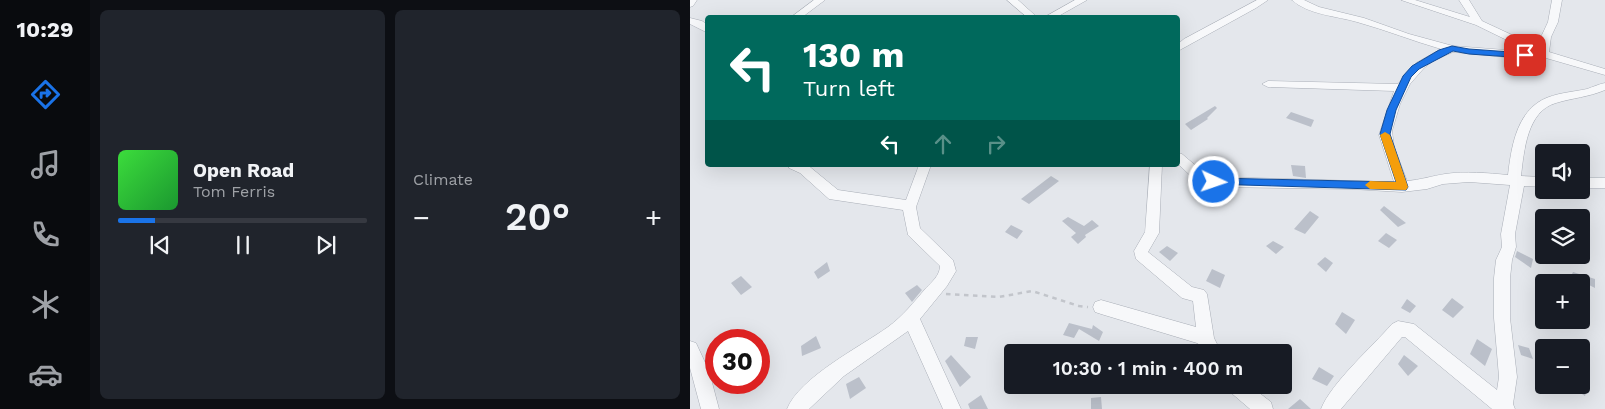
<!DOCTYPE html>
<meta charset="utf-8">
<style>
:root{--surface:#171b24;--page:#20242c;--text:#f1f3f6;--muted:#9ea1a6;--line:#363941;--accent:#1a73e8}
body{margin:0;font-family:"Work Sans",sans-serif;background:var(--page);color:var(--text);height:100vh;display:flex;flex-direction:column;font-size:19px;white-space:nowrap}
*{box-sizing:border-box;margin:0}
p{font-size:16px;color:var(--muted)}
.icon{flex:none;width:28px;height:28px;fill:none;stroke:currentColor;stroke-width:2;stroke-linecap:round;stroke-linejoin:round}
.map{position:relative;flex:1;overflow:hidden}
.side{display:flex;flex-direction:column;gap:10px;padding:10px;background:#0d0f14;width:600px}
.side>*{flex:none}
.guide{position:absolute;left:15px;top:15px;width:475px;height:152px;border-radius:5px;box-shadow:0 5px 20px #0002;background:#00695c;color:#fff;overflow:hidden}
.tools{position:absolute;left:845px;top:144px;display:grid;gap:10px}
.tools a{display:grid;place-items:center;width:55px;height:55px;border-radius:5px;background:var(--surface);box-shadow:0 5px 20px #0002;font-size:25px}
.speed{position:absolute;left:15px;top:329px;display:flex;gap:10px;font-size:25px;font-weight:700;text-align:center}
.speed>*{display:grid;place-content:center;width:65px;height:65px;border-radius:50%;background:var(--surface);box-shadow:0 5px 20px #0002;line-height:1}
.speed .limit{border:8px solid #d22;background:#fff;color:#111}
.pin{position:absolute;display:grid;place-items:center;width:42px;height:42px;color:#fff;margin:-21px;border-radius:10px;box-shadow:0 2px 8px #0006}
.me{position:absolute;width:55px;margin:-28px;rotate:93deg;stroke-linejoin:round;filter:drop-shadow(0 0 4px #0008)}
.turn{display:flex;align-items:center;gap:18px;height:105px;padding:0 15px;font-size:22px}
.turn .icon{width:65px;height:65px;stroke-width:2.5}
.turn b{display:block;font-size:35px;line-height:42px}
.lanes{display:flex;align-items:center;height:48px;padding:0 15px;background:#0003;justify-content:center;gap:25px;direction:ltr}
.lanes .off{opacity:.35}
.big{font-size:38px;font-weight:600;line-height:1.1}
.side .card{flex:1;display:flex;flex-direction:column;justify-content:center;gap:8px;min-width:0;padding:0 18px;border-radius:8px;background:var(--page)}
.song{display:flex;align-items:center;gap:15px}
.cover{width:60px;height:60px;border-radius:8px;background:linear-gradient(135deg,hsl(120 70% 55%),hsl(130 70% 35%))}
.played{height:5px;border-radius:2px;background:linear-gradient(90deg,var(--accent) 15%,var(--line) 15%)}
.keys{display:flex;justify-content:space-around;direction:ltr}
.heat{display:flex;justify-content:space-between;align-items:center;font-size:28px;direction:ltr}
.side .tiles{flex:1;display:grid;gap:10px;grid-template-columns:repeat(2,1fr)}
.trip{position:absolute;left:314px;top:344px;width:288px;height:50px;border-radius:5px;background:var(--surface);box-shadow:0 5px 20px #0002;font-weight:600;line-height:50px;text-align:center}
main{display:flex;flex:1;min-height:0}
.tabs{display:flex;flex-direction:column;width:90px;justify-content:space-around;align-items:center;background:#090b0e;color:var(--muted)}
.tabs .icon{width:35px;height:35px}
.tabs .active{color:var(--accent)}
.tabs b{font-size:22px;color:var(--text)}
.map>svg:first-child{display:block}
</style>
<main>
<nav class="tabs">
<b>10:29</b>
<svg class="icon active" aria-label="directions" viewBox="0 0 24 24"><path d="M12 3l9 9-9 9-9-9zM9 14v-3h6M13 9l2 2-2 2"/></svg>
<svg class="icon" aria-label="music" viewBox="0 0 24 24"><path d="M9 18V5l10-2v13"/><circle cx="6" cy="18" r="3"/><circle cx="16" cy="16" r="3"/></svg>
<svg class="icon" aria-label="phone" viewBox="0 0 24 24"><path d="M5 4h4l2 5-3 2q2 4 5 5l2-3 5 2v4C11 20 4 13 5 4z"/></svg>
<svg class="icon" aria-label="climate" viewBox="0 0 24 24"><path d="M12 3v18M4 7l16 10M4 17L20 7"/></svg>
<svg class="icon" aria-label="car" viewBox="0 0 24 24"><path d="M5 17H2v-5l4-1 3-4h7l3 4 3 1v5h-3M9 17h6M6 11h13"/><circle cx="7" cy="17" r="2"/><circle cx="17" cy="17" r="2"/></svg>
</nav>
<section class="side">
<div class="tiles">
<div class="card">
<div class="song"><i class="cover"></i><div><b>Open Road</b><p>Tom Ferris</p></div></div>
<div class="played"></div>
<div class="keys"><svg class="icon" aria-label="previous" viewBox="0 0 24 24"><path d="M18 5L8 12l10 7zM5 5v14"/></svg><svg class="icon" aria-label="pause" viewBox="0 0 24 24"><path d="M8 5v14M16 5v14"/></svg><svg class="icon" aria-label="next" viewBox="0 0 24 24"><path d="M6 5l10 7-10 7zM19 5v14"/></svg></div>
</div>
<div class="card"><p>Climate</p>
<div class="heat"><a>−</a><b class="big">20°</b><a>+</a></div>
</div>
</div>
</section>
<div class="map">
<svg width="915" height="409" viewBox="0 0 915 409">
<rect width="100%" height="100%" fill="#e4e7ec"/>
<path fill="#bbc0ca" d="M525,106L527,108L517,118L518,119L501,130L495,124Z
M601,112L624,120L621,127L596,118Z
M601,165L615,166L616,178L603,176Z
M361,176L369,181L339,204L331,199Z
M694,206L716,223L708,227L690,210Z
M620,211L629,217L615,234L604,229Z
M378,217L394,226L402,220L409,226L395,235L396,237L388,244L381,237L386,233L372,221Z
M321,225L333,231L327,239L315,232Z
M696,233L707,240L699,248L688,241Z
M583,241L594,247L586,254L576,246Z
M477,246L488,253L480,261L469,252Z
M827,251L843,259L841,268L825,257Z
M635,257L643,263L636,272L627,264Z
M137,262L140,271L128,279L124,272Z
M522,269L535,275L530,288L516,281Z
M883,272L905,279V288L881,276Z
M51,276L62,287L51,295L41,283Z
M227,285L232,290L222,302L215,293Z
M762,298L774,307L763,318L752,310Z
M717,299L726,306L720,313L711,308Z
M652,312L665,320L656,334L645,324Z
M379,323L402,329L403,325L413,332L409,341L389,329L384,338L373,335Z
M126,336L131,348L112,356L111,346Z
M276,337H288L285,349L274,346Z
M787,339L802,349L795,366L780,354Z
M828,345L839,348L843,359L831,355Z
M261,355L281,377L270,387L255,361Z
M714,355L728,366L718,376L708,364Z
M629,367L644,376L637,386L622,379Z
M169,377L176,388L160,399L156,384Z
M878,385H898L895,396Z
M291,395L298,409H280L278,404Z
M411,397L412,409H401V398Z
M610,399L621,409H598Z"/>
<g fill="none" stroke-linecap="round" stroke-linejoin="round">
<g stroke="#a9aeb7" stroke-width="1">
<path id="minor" d="M0,0H7L3,6L0,7Z
M124,0H135L111,18H100Z
M317,0H328L348,18H338Z
M385,0H397L365,18H353Z
M567,0H578L566,8L488,51V44L494,39Z
M602,0H614L629,7L674,18L719,34L763,46L841,52L786,25L711,0H725L780,17L769,0H779L792,21L850,48L851,37L858,22L862,0H872L868,22L861,37L859,52L915,69V75L856,58H825L763,52L743,61L734,68L720,84L710,104L702,131L704,147L717,181C730,180 742,176 755,174C776,171 797,173 818,175C821,149 826,114 852,100C865,93 883,92 897,89C903,87 909,84 915,83V90C899,97 882,98 866,103C837,111 834,151 831,176L854,177V187L834,186L825,234L826,247L822,260L820,278V318L827,377L823,404L825,409H802L715,337H712L651,409H631C641,383 683,346 702,324L708,321L724,324L807,390L809,377L804,318V278L806,260L812,247L811,234L820,185L779,182L753,184L737,189L712,192L662,189L524,187L502,177L488,164V153L492,154L512,171L526,177L704,182L689,135L704,91L578,87L572,84L578,81L708,84L726,63L751,49C723,41 696,30 667,22C647,16 618,15 602,0Z
M0,18L12,21L18,25V33L0,24Z
M98,165L120,167L148,190L216,200L229,165H241L226,207L230,228L263,260L266,271L257,286L230,319L271,409H253L218,331L154,376L119,409H97C110,377 170,347 198,327C213,316 224,302 236,288C242,282 250,275 250,266L218,235L213,210L139,199L110,173L99,168Z
M460,165H472L469,233L458,252L502,287L514,290L517,294L524,338L531,352H514L510,345L507,343L411,314L405,312L403,307L405,302L411,300L506,327L503,301L492,298L446,259L444,251L455,232Z
M891,178H915V188H891Z
M0,341L6,343L19,371L29,409H11L0,368Z
M536,385H559L581,402L583,409H560L539,391Z"/>
</g>
<path stroke="#c2c5cb" stroke-width="2.5" stroke-dasharray="4.5 4.5" stroke-linecap="butt" d="M256,294L309,297L342,291L389,306L398,307"/>
<use href="#minor" fill="#f7f8fa" fill-rule="evenodd"/>
</g>
<path fill="#1a73e8" stroke="#114b97" d="M762,46L779,49L835,53L840,55L835,58L779,54L763,51L729,69L721,77L706,110L700,134L718,187L716,190L521,184L519,182L521,179L524,178L706,182L690,134L697,110L713,76L722,66L749,50Z"/>
<path fill="#f59e0b" d="M695,132L700,135L718,187L716,190L680,189L675,185L680,181L706,182L690,135Z"/>
</svg>
<div class="tools">
<a><svg class="icon" aria-label="sound" viewBox="0 0 24 24"><path d="M4 9h4l5-4v14l-5-4H4zM17 9q2 3 0 6"/></svg></a>
<a><svg class="icon" aria-label="layers" viewBox="0 0 24 24"><path d="M12 4l9 5-9 5-9-5zM3 14l9 5 9-5"/></svg></a>
<a>+</a>
<a>−</a>
</div>
<div class="speed"><div class="limit">30</div></div>
<div class="pin" style="left:835px;top:55px;background:#d93025"><svg class="icon" aria-label="arrive" viewBox="0 0 24 24"><path d="M6 21V4h12l-3 4 3 4H6"/></svg></div>
<svg class="me" style="left:524px;top:182px" viewBox="-20 -20 40 40"><circle r="17" fill="#1a73e8" stroke="#fff" stroke-width="3"/><path d="M0-11L8 9 0 5-8 9z" fill="#fff"/></svg>
<div class="trip">10:30 · 1 min · 400 m</div>
<div class="guide">
<div class="turn"><svg class="icon" aria-label="left" viewBox="0 0 24 24"><path d="M17 20v-9H6M10 6l-5 5 5 5"/></svg><div><b>130 m</b>Turn left</div></div>
<div class="lanes"><svg class="icon" aria-label="left" viewBox="0 0 24 24"><path d="M17 20v-9H6M10 6l-5 5 5 5"/></svg><svg class="icon off" aria-label="ahead" viewBox="0 0 24 24"><path d="M12 20V5M6 11l6-6 6 6"/></svg><svg class="icon off" aria-label="right" viewBox="0 0 24 24"><path d="M7 20v-9h11M14 6l5 5-5 5"/></svg></div>
</div>
</div>
</main>
